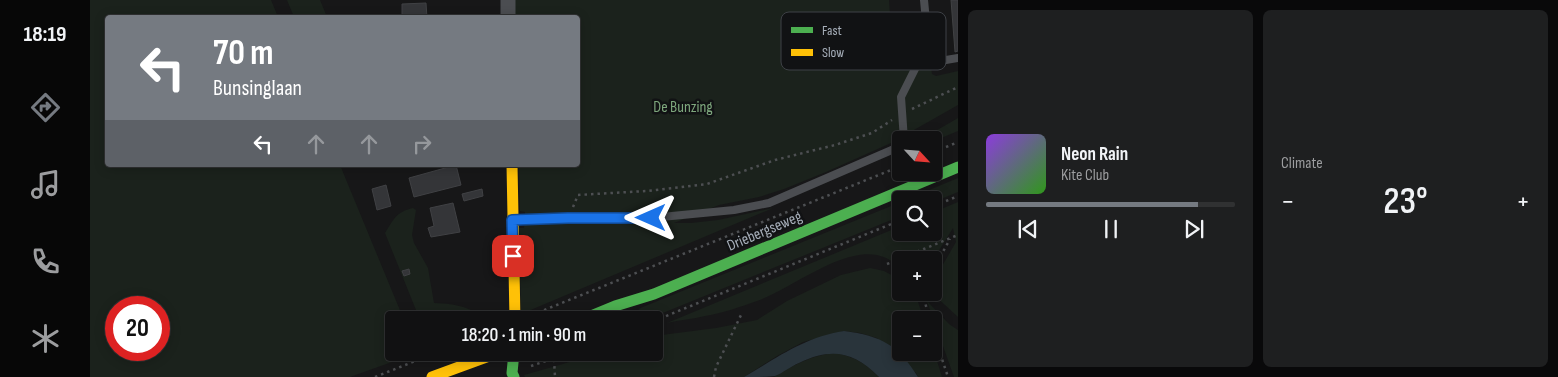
<!DOCTYPE html>
<meta charset="utf-8">
<style>
:root{--surface:#111112;--page:#1e1f20;--text:#f1f3f6;--muted:#9c9d9f;--line:#303132;--accent:#757a81}
body{margin:0;font-family:"Sofia Sans Condensed",sans-serif;background:var(--page);color:var(--text);height:100vh;display:flex;flex-direction:column;font-size:19px;white-space:nowrap}
*{box-sizing:border-box;margin:0}
p{font-size:16px;color:var(--muted)}
.icon{flex:none;width:28px;height:28px;fill:none;stroke:currentColor;stroke-width:2;stroke-linecap:round;stroke-linejoin:round}
.map{position:relative;flex:1;overflow:hidden}
.side{display:flex;flex-direction:column;gap:10px;padding:10px;background:#09090a;width:600px}
.side>*{flex:none}
.guide{position:absolute;left:15px;top:15px;width:475px;height:152px;border-radius:5px;box-shadow:0 2px 12px #0003,0 0 0 1px var(--line);background:#757a81;color:#fff;overflow:hidden}
.needle{width:32px;rotate:116deg}
.tools{position:absolute;left:802px;top:131px;display:grid;gap:10px}
.tools a{display:grid;place-items:center;width:50px;height:50px;border-radius:5px;background:var(--surface);box-shadow:0 2px 12px #0003,0 0 0 1px var(--line);font-size:25px}
.speed{position:absolute;left:15px;top:296px;display:flex;gap:10px;font-size:25px;font-weight:700;text-align:center}
.speed>*{display:grid;place-content:center;width:65px;height:65px;border-radius:50%;background:var(--surface);box-shadow:0 2px 12px #0003,0 0 0 1px var(--line);line-height:1}
.speed .limit{border:8px solid #d22;background:#fff;color:#111}
.pin{position:absolute;display:grid;place-items:center;width:42px;height:42px;color:#fff;margin:-21px;border-radius:10px;box-shadow:0 2px 8px #0006}
.me{position:absolute;width:55px;margin:-28px;rotate:270deg;stroke-linejoin:round;filter:drop-shadow(0 0 4px #0008)}
.turn{display:flex;align-items:center;gap:18px;height:105px;padding:0 25px;font-size:22px}
.turn .icon{width:65px;height:65px;stroke-width:2.5}
.turn b{display:block;font-size:35px;line-height:42px}
.lanes{display:flex;align-items:center;height:48px;padding:0 25px;background:#0003;justify-content:center;gap:25px;direction:ltr}
.lanes .off{opacity:.35}
.big{font-size:38px;font-weight:600;line-height:1.1}
.side .widget{flex:1;display:flex;flex-direction:column;justify-content:center;gap:8px;min-width:0;padding:0 18px;border-radius:8px;background:var(--page)}
.song{display:flex;align-items:center;gap:15px}
.cover{width:60px;height:60px;border-radius:8px;background:linear-gradient(135deg,hsl(270 70% 55%),hsl(110 70% 35%))}
.played{height:5px;border-radius:2px;background:linear-gradient(90deg,var(--accent) 85%,var(--line) 85%)}
.keys{display:flex;justify-content:space-around;direction:ltr}
.heat{display:flex;justify-content:space-between;align-items:center;font-size:28px;direction:ltr}
.side .tiles{flex:1;display:grid;gap:10px;grid-template-columns:repeat(2,1fr)}
.trip{position:absolute;left:295px;top:311px;width:278px;height:50px;border-radius:5px;background:var(--surface);box-shadow:0 2px 12px #0003,0 0 0 1px var(--line);font-weight:600;line-height:50px;text-align:center}
main{display:flex;flex:1;min-height:0}
.tab-bar{display:flex;flex-direction:column;width:90px;justify-content:space-around;align-items:center;background:#070707;color:var(--muted)}
.tab-bar .icon{width:35px;height:35px}
.tab-bar .active{color:var(--accent)}
.tab-bar b{font-size:22px;color:var(--text)}
.map>svg:first-child{display:block}
</style>
<main>
<nav class="tab-bar">
<b>18:19</b>
<svg class="icon active" aria-label="directions" viewBox="0 0 24 24"><path d="M12 3l9 9-9 9-9-9zM9 14v-3h6M13 9l2 2-2 2"/></svg>
<svg class="icon" aria-label="music" viewBox="0 0 24 24"><path d="M9 18V5l10-2v13"/><circle cx="6" cy="18" r="3"/><circle cx="16" cy="16" r="3"/></svg>
<svg class="icon" aria-label="phone" viewBox="0 0 24 24"><path d="M5 4h4l2 5-3 2q2 4 5 5l2-3 5 2v4C11 20 4 13 5 4z"/></svg>
<svg class="icon" aria-label="climate" viewBox="0 0 24 24"><path d="M12 3v18M4 7l16 10M4 17L20 7"/></svg>
</nav>
<div class="map">
<svg width="868" height="377" viewBox="0 0 868 377">
<rect width="100%" height="100%" fill="#171718"/>
<path fill="#1b221c" fill-rule="evenodd" d="M0,0H181L188,17L18,18V165H250L314,320H304V352L327,353L260,377H0ZM26,308H69V350H26Z
M197,0H230L237,17H204Z
M424,0H799L801,31L836,28L842,74L846,76L868,71V105L801,143L736,172L694,189L669,197L629,205L584,223H601L628,220L683,208L431,314L429,228H434L435,212L430,211L429,165H488V18L425,17Z
M868,118V131L844,141V140H830Z
M868,178V192L844,202V200H815Z
M811,202V216L563,317L548,309Z
M868,202V317L842,293L844,292V280L866,242L863,228L843,260H811V267C804,262 796,257 787,255C750,248 701,289 667,301C650,307 633,313 615,316C603,319 590,320 577,323L811,226V232H844V212Z
M323,208L326,210L322,235L324,243L338,268L344,303C369,304 378,307 400,320H330L295,233C304,219 306,212 323,208Z
M780,268L794,271L811,280V292L828,293V302L834,320H811V352H844V351L852,377H828L826,373L787,338L770,333L754,331L713,342L687,356L654,377H435L434,375L473,364L508,353L564,352V336L626,328L667,320L697,301L751,275Z
M837,301L859,324L868,330V377H864Z
M439,352H472V353L443,361L436,354Z
M747,353C766,358 775,363 789,377H684C703,365 724,354 747,353Z"/>
<path fill="#29343b" d="M754,331C792,336 808,345 828,377H789C764,352 742,347 709,363C701,366 693,373 685,376C677,377 663,377 654,377C688,357 715,337 754,331Z"/>
<path fill="#343538" stroke="#404144" d="M861,0H868V51L865,52Z
M336,3L337,18H312V4Z
M366,165L371,185L324,197L319,178Z
M296,185L301,206L287,210L282,189Z
M392,189L393,196L374,201L372,194Z
M363,203L370,232L341,237L338,228L344,226L340,208Z
M319,269L320,274L314,276L312,271Z"/>
<g fill="none" stroke-linecap="round" stroke-linejoin="round">
<path stroke="#4d4f52" stroke-width="2.5" stroke-dasharray="2.5 4" stroke-linecap="butt" d="M822,109L868,87
M844,152L868,142
M844,206L868,196
M483,207L488,195L557,191L617,184L685,160L745,145L782,133L802,120
M797,264L868,235
M844,268L860,239
M832,292L840,320
M442,315L811,166
M564,321L811,220
M844,335L858,377
M455,352L459,361
M461,354L464,359L465,377
M441,366L482,352
M285,377L348,352
M624,377L626,367L651,315"/>
<path stroke="#4b4d51" stroke-width="8" d="M830,59L838,42L834,0
M814,140L811,97L830,59L850,61L868,58
M424,220L478,218H561L644,210L679,203L811,146"/>
<path stroke="#4b4d51" stroke-width="15" d="M418,0V18"/>
<path stroke="#4caf50" stroke-width="11" d="M491,320L525,306L564,294L868,167
M424,352L422,373L424,377"/>
<path stroke="#ffc107" stroke-width="11" d="M422,165L425,320
M342,377L410,352"/>
</g>
<g fill="none" stroke-linecap="round" stroke-linejoin="round">
<g stroke="#114b97" stroke-width="12">
<path id="route" d="M423,256L422,220L478,218H561"/>
</g>
<use href="#route" stroke="#1a73e8" stroke-width="9"/>
</g>
<g text-anchor="middle" stroke-width="5" stroke-linejoin="round" paint-order="stroke">
<g font-size="16" fill="#7ea77d" stroke="#111214">
<text x="593" y="112">De Bunzing</text>
</g>
<g font-size="16" fill="#a7afba" stroke="#111214">
<text transform="translate(674 230) rotate(-23)" y="6">Driebergseweg</text>
</g>
</g>
<rect x="691" y="12" width="165" height="58" rx="8" fill="#111214" stroke="#3e4146" stroke-width="1"/>
<rect x="701" y="27" width="22" height="6" fill="#4caf50"/>
<rect x="701" y="49" width="22" height="7" fill="#ffc107"/>
<g font-size="14" fill="#a7afba">
<text x="732" y="35">Fast</text>
<text x="732" y="57">Slow</text>
</g>
</svg>
<div class="tools">
<a><svg class="needle" viewBox="-14 -14 28 28"><path d="M0-13l5 13h-10z" fill="#e53935"/><path d="M0 13l5-13h-10z" fill="#9c9d9f"/></svg></a>
<a><svg class="icon" aria-label="search" viewBox="0 0 24 24"><circle cx="10" cy="10" r="6"/><path d="M15 15l6 6"/></svg></a>
<a>+</a>
<a>−</a>
</div>
<div class="speed"><div class="limit">20</div></div>
<div class="pin" style="left:423px;top:256px;background:#d93025"><svg class="icon" aria-label="arrive" viewBox="0 0 24 24"><path d="M6 21V4h12l-3 4 3 4H6"/></svg></div>
<svg class="me" style="left:561px;top:218px" viewBox="-20 -20 40 40"><path d="M0-17L14 15 0 8-14 15z" fill="#1a73e8" stroke="#fff" stroke-width="4"/></svg>
<div class="trip">18:20 · 1 min · 90 m</div>
<div class="guide">
<div class="turn"><svg class="icon" aria-label="left" viewBox="0 0 24 24"><path d="M17 20v-9H6M10 6l-5 5 5 5"/></svg><div><b>70 m</b>Bunsinglaan</div></div>
<div class="lanes"><svg class="icon" aria-label="left" viewBox="0 0 24 24"><path d="M17 20v-9H6M10 6l-5 5 5 5"/></svg><svg class="icon off" aria-label="ahead" viewBox="0 0 24 24"><path d="M12 20V5M6 11l6-6 6 6"/></svg><svg class="icon off" aria-label="ahead" viewBox="0 0 24 24"><path d="M12 20V5M6 11l6-6 6 6"/></svg><svg class="icon off" aria-label="right" viewBox="0 0 24 24"><path d="M7 20v-9h11M14 6l5 5-5 5"/></svg></div>
</div>
</div>
<section class="side">
<div class="tiles">
<div class="widget">
<div class="song"><i class="cover"></i><div><b>Neon Rain</b><p>Kite Club</p></div></div>
<div class="played"></div>
<div class="keys"><svg class="icon" aria-label="previous" viewBox="0 0 24 24"><path d="M18 5L8 12l10 7zM5 5v14"/></svg><svg class="icon" aria-label="pause" viewBox="0 0 24 24"><path d="M8 5v14M16 5v14"/></svg><svg class="icon" aria-label="next" viewBox="0 0 24 24"><path d="M6 5l10 7-10 7zM19 5v14"/></svg></div>
</div>
<div class="widget"><p>Climate</p>
<div class="heat"><a>−</a><b class="big">23°</b><a>+</a></div>
</div>
</div>
</section>
</main>
